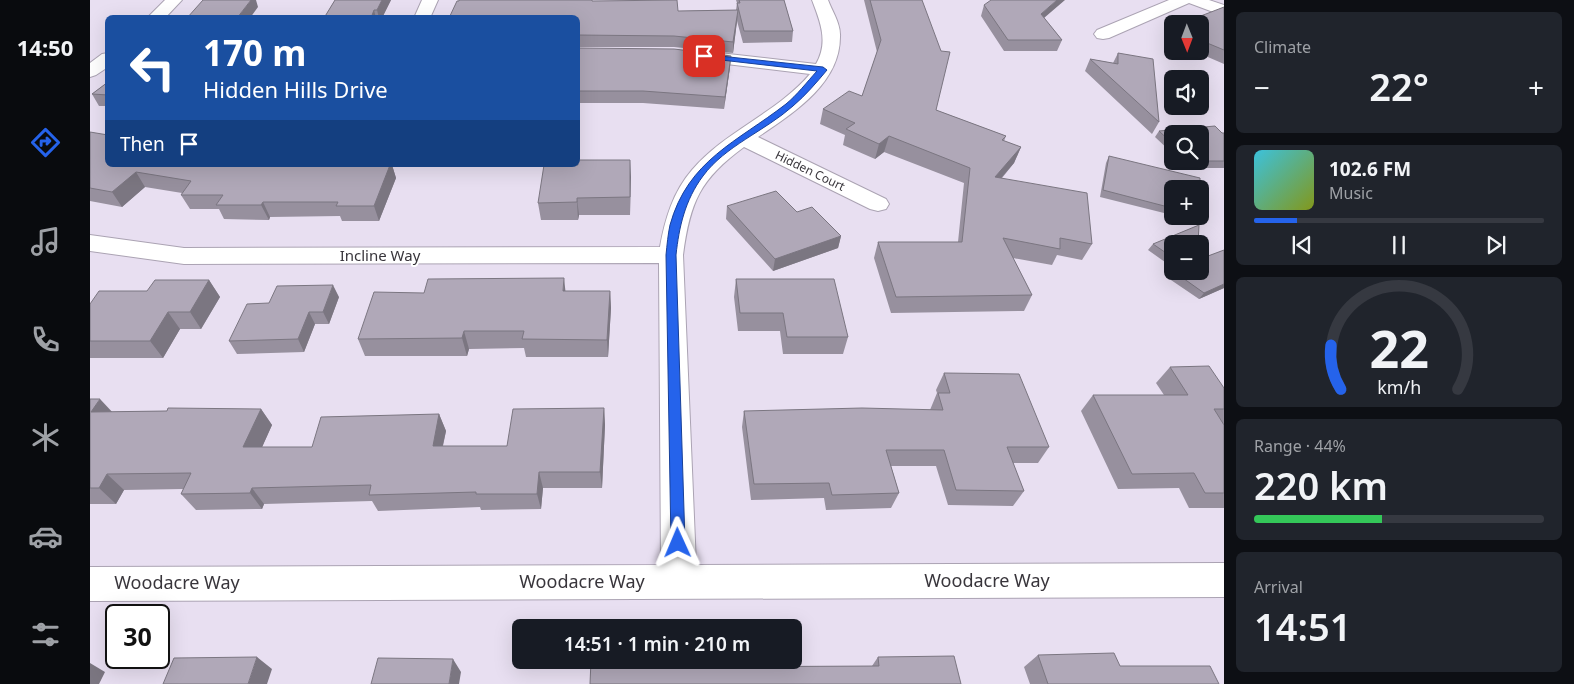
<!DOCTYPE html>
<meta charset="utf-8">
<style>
:root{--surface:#171b24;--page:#20242c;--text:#f1f3f6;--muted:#9ea1a6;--line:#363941;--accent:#2563eb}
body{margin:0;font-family:"Noto Sans",sans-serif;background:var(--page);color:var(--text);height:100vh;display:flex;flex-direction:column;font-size:19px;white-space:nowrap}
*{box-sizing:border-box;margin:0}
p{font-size:16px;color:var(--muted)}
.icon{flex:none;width:28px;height:28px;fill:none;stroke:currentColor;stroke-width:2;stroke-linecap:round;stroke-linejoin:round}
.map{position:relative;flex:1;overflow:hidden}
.panel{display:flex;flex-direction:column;gap:12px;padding:12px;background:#0d0f14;width:350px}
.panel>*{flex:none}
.top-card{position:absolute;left:15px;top:15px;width:475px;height:152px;border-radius:8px;box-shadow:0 5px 20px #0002;background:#1a4fa0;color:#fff;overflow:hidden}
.needle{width:32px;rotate:179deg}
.buttons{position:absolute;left:1074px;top:15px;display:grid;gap:10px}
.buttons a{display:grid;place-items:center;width:45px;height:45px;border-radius:8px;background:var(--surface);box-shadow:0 5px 20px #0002;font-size:25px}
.speed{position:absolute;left:15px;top:604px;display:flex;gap:10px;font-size:25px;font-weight:700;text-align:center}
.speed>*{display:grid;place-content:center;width:65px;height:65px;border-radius:50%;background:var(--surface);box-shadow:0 5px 20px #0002;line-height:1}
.speed .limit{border:2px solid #111;border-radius:8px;background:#fff;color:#111}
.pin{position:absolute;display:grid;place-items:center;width:42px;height:42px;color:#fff;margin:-21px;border-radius:10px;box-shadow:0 2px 8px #0006}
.me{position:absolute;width:55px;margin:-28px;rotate:359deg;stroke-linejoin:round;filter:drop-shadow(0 0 4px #0008)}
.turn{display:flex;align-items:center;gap:18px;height:105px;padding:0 15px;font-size:22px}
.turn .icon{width:65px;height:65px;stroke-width:2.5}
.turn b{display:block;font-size:35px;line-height:42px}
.then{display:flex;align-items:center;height:48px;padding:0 15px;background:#0003;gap:10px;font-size:19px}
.big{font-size:38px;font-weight:600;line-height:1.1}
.panel .tile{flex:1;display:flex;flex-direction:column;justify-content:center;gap:8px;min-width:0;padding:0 18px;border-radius:8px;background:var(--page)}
.panel .dial{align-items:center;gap:0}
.dial svg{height:130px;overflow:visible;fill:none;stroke:var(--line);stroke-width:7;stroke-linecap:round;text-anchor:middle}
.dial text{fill:var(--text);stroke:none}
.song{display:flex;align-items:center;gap:15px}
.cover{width:60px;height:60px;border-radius:8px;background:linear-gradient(135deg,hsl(190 70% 55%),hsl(70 70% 35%))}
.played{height:5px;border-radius:2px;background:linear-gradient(90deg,var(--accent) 15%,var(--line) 15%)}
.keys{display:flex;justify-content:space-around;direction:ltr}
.heat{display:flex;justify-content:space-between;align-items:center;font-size:28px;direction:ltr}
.charge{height:8px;border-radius:4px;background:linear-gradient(90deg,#34c759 44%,var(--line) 0)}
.trip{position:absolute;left:422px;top:619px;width:290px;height:50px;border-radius:8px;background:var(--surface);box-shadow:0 5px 20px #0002;font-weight:600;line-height:50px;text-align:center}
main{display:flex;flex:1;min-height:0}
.menu{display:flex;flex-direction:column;width:90px;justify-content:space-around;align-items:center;background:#090b0e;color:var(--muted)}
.menu .icon{width:35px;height:35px}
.menu .on{color:var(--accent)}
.menu b{font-size:22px;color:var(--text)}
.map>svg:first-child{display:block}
</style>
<main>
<nav class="menu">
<b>14:50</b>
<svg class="icon on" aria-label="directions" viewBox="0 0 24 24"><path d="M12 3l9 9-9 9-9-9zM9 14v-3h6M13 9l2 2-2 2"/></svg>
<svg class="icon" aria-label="music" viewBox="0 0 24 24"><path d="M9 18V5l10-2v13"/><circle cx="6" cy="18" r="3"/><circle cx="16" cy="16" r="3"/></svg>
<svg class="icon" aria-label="phone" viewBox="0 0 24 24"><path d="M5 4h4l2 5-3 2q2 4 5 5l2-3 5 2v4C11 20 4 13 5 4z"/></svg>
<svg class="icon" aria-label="climate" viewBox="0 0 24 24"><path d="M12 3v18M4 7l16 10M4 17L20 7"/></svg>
<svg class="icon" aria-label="car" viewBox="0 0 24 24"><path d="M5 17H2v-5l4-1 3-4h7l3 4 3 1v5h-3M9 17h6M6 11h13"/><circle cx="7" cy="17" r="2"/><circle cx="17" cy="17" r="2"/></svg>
<svg class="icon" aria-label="filters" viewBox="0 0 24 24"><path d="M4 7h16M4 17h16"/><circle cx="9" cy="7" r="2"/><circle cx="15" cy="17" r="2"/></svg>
</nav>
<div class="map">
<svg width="1134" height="684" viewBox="0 0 1134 684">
<rect width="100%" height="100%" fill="#e8dff1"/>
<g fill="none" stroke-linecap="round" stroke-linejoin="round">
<g stroke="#aba3b3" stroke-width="2">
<path id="minor" d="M75,0H92L75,18H57Z
M332,0H348L340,18H324Z
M722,0H738C742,11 751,24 750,37C750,84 703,113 668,137L796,199L799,204L796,209L788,211L780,209L654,147C610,179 600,202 593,255L606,565L1134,563V597L0,601V567L571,565L569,263L94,264L0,251V235L94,248L570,247C575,219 583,192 602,170C635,131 687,113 720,74L603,60L597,59L594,55L597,51L603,50L726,64C739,42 730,21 722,0Z
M1079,0H1119L1134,5V16L1099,3L1019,38L1013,39L1007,38L1004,34L1007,30Z
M18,53V67L6,75L0,77V63L12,54Z"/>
</g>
<use href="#minor" fill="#fff" fill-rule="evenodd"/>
</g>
<path fill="#97909e" d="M245,0H301L292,18H234Z
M646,0H694L703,31L702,42L653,43L647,21L643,53L584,47H488V18L502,1L588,11L646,10L647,3Z
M774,0H832L846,110L916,136L914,141L931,147L924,163L912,178L1002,244L992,260L967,255L962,265L923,258L942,295L934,311L801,313L784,258L788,242H868L874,183L794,152L785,159L753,145L755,135L730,124L733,109L772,96L787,52Z
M894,5L954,18L972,40L967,51H914L891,16Z
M1134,7V64L1104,51H1110V24Z
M1081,27H1082V42L1075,38Z
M488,48L640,67L634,109L553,103H488Z
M1028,53L1069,122L1062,134L995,71L1000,59L1023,63Z
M18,82V106H9L2,94Z
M1069,131L1134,133V168H1098L1091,161H1110L1082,134V153L1065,137Z
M0,132L18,165H302L306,178L289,221H252L250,216L180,217L179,220L134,219L129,209H100L91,195L92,193L55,187L32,207L0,201Z
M1019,156L1082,189V215L1010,197L1016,163Z
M540,160V215H489L488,220H451L448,203Z
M637,206L707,212L751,236L748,248L683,271L636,219Z
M1086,216H1108L1105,221Z
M1063,244H1082V267L1058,250Z
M1134,250V288L1109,299L1078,278L1083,271Z
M646,279L758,337L753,354H693L690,331H648L644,297Z
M119,280L130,297L111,329H90L73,358H0V304L57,291Z
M520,291L521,308L518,357H436L434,348L379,349L377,356H275L268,339L334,293Z
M249,297L239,324H225L214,352L147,354L139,341L179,303Z
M1080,367L1134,388V424H1133L1134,425V508H1099L1089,488L1028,489L991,411L1003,395H1074L1066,383Z
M854,373L959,447L948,463H923L934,491L923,506L858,505L846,466H801L809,493L801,508L736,510L734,498L661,500L652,427L654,411L840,410L847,393L846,390Z
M0,399L22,412L171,409L182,425L172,447H222L349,414L356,431L353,446H417L514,408L515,425L512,488H453L451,509L391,510L390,507L288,511L282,501L174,504L172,509L106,510L91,494L93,489L34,490L26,504H0Z
M948,655L1030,666L1129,684H940L934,667Z
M788,657L871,684L587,667L782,666Z"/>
<path fill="#7b7681" d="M161,0H166L168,7L160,18H147Z
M292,0H301L292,18H289L287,10Z
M967,0H975L947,24L951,14Z
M284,10L286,18H281Z
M648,10L647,21L643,53V42Z
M641,56L640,67L634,109L635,97Z
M799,136L794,152L785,159L789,144Z
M931,147L924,163L899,192L905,177Z
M540,160L541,177L540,215Z
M300,165H302L306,178L289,221L284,206Z
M46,172L55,187L32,207L22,192Z
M487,198L489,215L488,220L487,202Z
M173,202L180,217L179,220L171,205Z
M751,236L748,248L683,271L685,259Z
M474,278L476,296L473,291Z
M119,280L130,297L111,329L100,312Z
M1134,284V288L1109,299L1114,293Z
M243,285L249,297L239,324L233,312Z
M520,291L521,308L518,357L517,340Z
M78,312L90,329L73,358L60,341Z
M219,312L225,324L214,352L208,339Z
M374,331L379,349L377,356L372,338Z
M10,399L25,415L1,412Z
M514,408L515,425L512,488L510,472Z
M171,409L182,425L165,463L153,447Z
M349,414L356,431L349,462L343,446Z
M449,472L453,488L451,509L447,494Z
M17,474L34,490L26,504L9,488Z
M162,488L174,504L172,509L160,493Z
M167,657L182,669L177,684H158Z
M363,659L371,672L369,684H359Z
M0,663L15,672L9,684H0Z"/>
<path fill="#b0a8b8" stroke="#7b7681" d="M113,0H161L147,18H97Z
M245,0H292L287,10H284L281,18H234Z
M369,0H502V1L587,0L588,11L648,10L643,42L584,36L488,35V18H359L367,1H369Z
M649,0H694L703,31H654L647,3H650Z
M780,0H832L851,51L860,52L846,110L916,136L912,140L931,147L905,177L997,193L1002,244L970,238V249L913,238L942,295L806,297L788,242H872L880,168L799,136L789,144L756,129L765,123L733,109L759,91L772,96L791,40Z
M901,0H967L951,14L972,40H918L894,5Z
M1134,7V50L1110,40V24H1090Z
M488,48L584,49L641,56L635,97L553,91H488Z
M1028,53L1063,59L1069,122L1000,59L1028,64Z
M18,82V95L2,94Z
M1125,126L1132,133H1134V161H1102H1110V134H1082V143L1069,131Z
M0,132L18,135V165H300L284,206H246L248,202H173L171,205H126L133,195H91L101,181L46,172L22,192L0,188Z
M1019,156L1110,178V190V189H1082V208L1013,190Z
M488,160H540V197L487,198V202L448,203L454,165H488Z
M686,191L707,212L722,207L751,236L685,259L637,206Z
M1109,225L1108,244H1082V257L1063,244Z
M1134,250V284L1114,293L1083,271H1110V259Z
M474,278L473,291H520L517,340L432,339L434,331H374L372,338L268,339L284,292L334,293L338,279Z
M646,279H744L758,337H697L693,313H650Z
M65,280H119L100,312H78L60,341H0V304L9,291H57Z
M243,285L233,312H219L208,339L139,341L157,304L179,303L187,286Z
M1119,366L1134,388V409H1124L1134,425V493H1115L1104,473L1042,474L1003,395H1098L1080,367Z
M854,373L929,374L959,447H917L934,491L866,490L854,450H796L809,493L742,495L739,483L664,484L654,411L772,408L853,410L848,393H860Z
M0,399H10L1,412L77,411L78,408L171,409L153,447H222L231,417L349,414L343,446H417L423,409L514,408L510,472H449L447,494H386V492L279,495L281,485L162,488L160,493L91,494L101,473L17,474L9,488H0Z
M1024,653L1030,666H1120L1129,684H958L948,655Z
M864,656L871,684H500L501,660H586L587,667L789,666L788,657Z
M167,657L158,684H73L84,658Z
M288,658L363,659L359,684H281Z"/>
<path fill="#2563eb" stroke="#184099" d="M611,54L733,67L737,70C727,82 715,96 703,106C675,131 635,146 613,176C595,200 589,227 586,255L595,543L593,548L588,550L583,548L581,543L576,255C577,245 578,234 580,225C598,160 647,142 696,104C707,95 717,82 727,71L614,58L611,57Z"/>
<g text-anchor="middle" stroke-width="4" stroke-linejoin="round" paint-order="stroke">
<g font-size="12" fill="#38353b" stroke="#fff">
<text transform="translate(720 171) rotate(26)" y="4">Hidden Court</text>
</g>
<g font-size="15" fill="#38353b" stroke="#fff">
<text x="290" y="261">Incline Way</text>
</g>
<g font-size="18" fill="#38353b" stroke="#fff">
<text x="897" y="587">Woodacre Way</text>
<text x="492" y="588">Woodacre Way</text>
<text x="87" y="589">Woodacre Way</text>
</g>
</g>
</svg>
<div class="buttons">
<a><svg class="needle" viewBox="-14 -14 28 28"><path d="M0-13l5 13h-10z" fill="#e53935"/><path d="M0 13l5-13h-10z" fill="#9ea1a6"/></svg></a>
<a><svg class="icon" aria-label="sound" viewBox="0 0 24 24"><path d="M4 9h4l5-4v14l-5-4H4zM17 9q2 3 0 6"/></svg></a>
<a><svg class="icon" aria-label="search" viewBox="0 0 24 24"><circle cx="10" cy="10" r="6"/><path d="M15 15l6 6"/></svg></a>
<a>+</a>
<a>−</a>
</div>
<div class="speed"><div class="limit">30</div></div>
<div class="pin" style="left:614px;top:56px;background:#d93025"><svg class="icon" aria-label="arrive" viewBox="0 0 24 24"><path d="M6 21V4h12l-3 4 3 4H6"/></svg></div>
<svg class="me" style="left:588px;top:543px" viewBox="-20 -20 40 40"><path d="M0-17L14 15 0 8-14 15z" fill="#2563eb" stroke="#fff" stroke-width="4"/></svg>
<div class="trip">14:51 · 1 min · 210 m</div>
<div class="top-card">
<div class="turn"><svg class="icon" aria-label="left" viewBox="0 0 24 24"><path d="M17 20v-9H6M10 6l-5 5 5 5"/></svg><div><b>170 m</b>Hidden Hills Drive</div></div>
<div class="then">Then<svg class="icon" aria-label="arrive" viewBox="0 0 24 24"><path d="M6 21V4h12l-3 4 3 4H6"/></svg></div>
</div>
</div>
<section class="panel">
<div class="tile"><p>Climate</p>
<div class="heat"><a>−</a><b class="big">22°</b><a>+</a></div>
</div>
<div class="tile">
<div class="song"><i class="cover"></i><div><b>102.6 FM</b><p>Music</p></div></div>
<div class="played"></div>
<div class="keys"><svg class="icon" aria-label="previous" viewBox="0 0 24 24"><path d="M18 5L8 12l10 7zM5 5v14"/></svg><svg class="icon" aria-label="pause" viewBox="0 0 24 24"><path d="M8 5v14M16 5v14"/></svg><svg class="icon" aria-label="next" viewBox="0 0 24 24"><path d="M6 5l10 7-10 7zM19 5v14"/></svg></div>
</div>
<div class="tile dial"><svg viewBox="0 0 100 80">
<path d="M14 69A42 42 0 1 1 86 69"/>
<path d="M14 69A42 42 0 0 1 8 42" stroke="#2563eb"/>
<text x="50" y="56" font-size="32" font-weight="700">22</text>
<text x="50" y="72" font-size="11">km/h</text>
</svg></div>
<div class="tile"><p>Range · 44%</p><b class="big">220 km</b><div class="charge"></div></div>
<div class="tile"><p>Arrival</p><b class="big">14:51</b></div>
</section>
</main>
